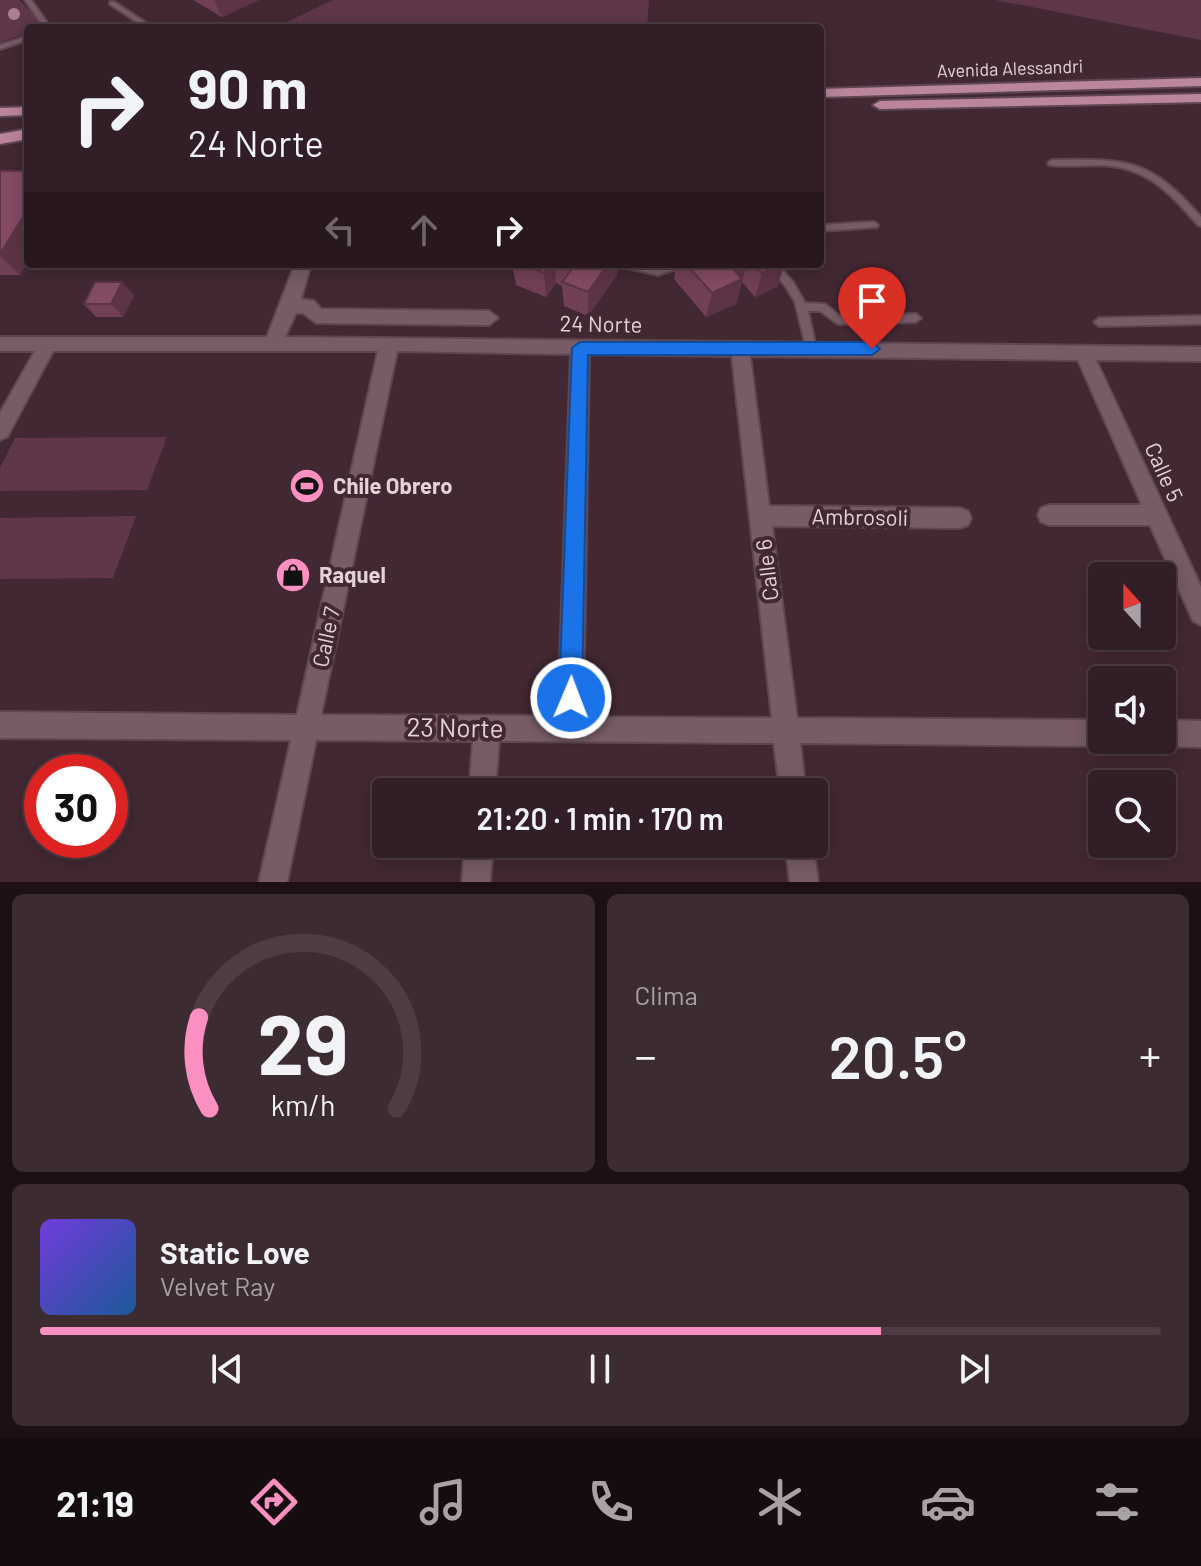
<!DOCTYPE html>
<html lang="es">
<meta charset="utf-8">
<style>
:root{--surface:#321e26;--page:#3d2b32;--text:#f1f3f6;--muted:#a8a2a7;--line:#4d3c43;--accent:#fc8fc1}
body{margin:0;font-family:Barlow,sans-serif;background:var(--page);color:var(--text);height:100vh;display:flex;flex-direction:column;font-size:30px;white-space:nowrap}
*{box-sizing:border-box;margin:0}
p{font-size:26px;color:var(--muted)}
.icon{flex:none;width:44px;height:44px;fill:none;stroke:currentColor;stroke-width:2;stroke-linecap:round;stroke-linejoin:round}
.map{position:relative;height:882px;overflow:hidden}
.side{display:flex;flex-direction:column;gap:12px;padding:12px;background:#1c1015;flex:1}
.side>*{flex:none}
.hud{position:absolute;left:24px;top:24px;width:800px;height:244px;border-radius:8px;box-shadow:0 4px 20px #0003,0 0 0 2px var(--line);background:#321e26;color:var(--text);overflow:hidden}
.needle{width:52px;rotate:339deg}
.controls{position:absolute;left:1088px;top:562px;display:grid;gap:16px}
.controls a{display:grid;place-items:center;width:88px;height:88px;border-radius:8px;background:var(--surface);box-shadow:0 4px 20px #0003,0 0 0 2px var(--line);font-size:40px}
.speed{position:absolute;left:24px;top:754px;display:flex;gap:16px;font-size:40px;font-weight:700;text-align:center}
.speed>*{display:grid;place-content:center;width:104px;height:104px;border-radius:50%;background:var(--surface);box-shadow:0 4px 20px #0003,0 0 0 2px var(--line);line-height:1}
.speed .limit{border:12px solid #d22;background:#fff;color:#111}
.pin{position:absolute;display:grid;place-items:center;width:68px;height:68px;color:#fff;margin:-82px -34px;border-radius:50% 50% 50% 0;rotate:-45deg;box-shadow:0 0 8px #0007}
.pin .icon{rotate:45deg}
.me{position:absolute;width:88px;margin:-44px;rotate:1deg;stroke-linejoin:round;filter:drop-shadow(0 0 6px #0008)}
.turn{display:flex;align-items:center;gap:28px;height:168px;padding:0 32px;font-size:36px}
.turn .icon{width:104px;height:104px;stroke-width:2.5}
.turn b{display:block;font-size:56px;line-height:68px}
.lanes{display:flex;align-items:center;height:76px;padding:0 32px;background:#0003;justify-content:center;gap:40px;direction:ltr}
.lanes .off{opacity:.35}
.big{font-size:60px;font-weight:600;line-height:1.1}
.side .tile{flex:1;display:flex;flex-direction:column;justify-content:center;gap:12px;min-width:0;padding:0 28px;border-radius:12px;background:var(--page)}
.side .dial{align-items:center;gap:0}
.dial svg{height:208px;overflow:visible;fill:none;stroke:var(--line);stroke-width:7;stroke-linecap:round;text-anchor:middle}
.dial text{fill:var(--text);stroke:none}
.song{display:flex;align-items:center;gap:24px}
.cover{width:96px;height:96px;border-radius:12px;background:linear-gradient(135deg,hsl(260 70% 55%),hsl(210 70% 35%))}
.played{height:8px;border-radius:4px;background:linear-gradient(90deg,var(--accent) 75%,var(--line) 75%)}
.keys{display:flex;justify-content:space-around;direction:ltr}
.heat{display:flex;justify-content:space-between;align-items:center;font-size:44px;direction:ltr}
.side .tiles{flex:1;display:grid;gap:12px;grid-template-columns:1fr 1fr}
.tile:last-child{grid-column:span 2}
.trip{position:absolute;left:372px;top:778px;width:456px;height:80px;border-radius:8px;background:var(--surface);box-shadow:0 4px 20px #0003,0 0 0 2px var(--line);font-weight:600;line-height:80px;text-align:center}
.tab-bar{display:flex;height:128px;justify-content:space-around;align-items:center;background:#140c0f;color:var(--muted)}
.tab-bar .icon{width:56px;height:56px}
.tab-bar .on{color:var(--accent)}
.tab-bar b{font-size:36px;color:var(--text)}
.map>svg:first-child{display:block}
</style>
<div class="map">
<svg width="1201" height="882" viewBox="0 0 1201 882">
<rect width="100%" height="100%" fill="#422833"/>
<path fill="#5f3749" d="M0,0H19L37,18V28H28V32L0,43Z
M333,0H649L647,28H274Z
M995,0H1201V40Z
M167,437L147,490L0,491V468L15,438Z
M136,516L113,578L0,579V518Z"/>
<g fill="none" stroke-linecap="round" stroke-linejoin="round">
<g stroke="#5f4751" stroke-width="4">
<path id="service" d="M25,0H31L51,28H44Z
M110,2H114L154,28H146L110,4Z
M61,26H89L92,28H58Z
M28,36V40L0,49V45Z
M1052,160C1128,159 1149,158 1201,217V226L1198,225C1168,191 1147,167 1100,165C1083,165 1066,167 1049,165L1048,163Z
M874,222L878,225L877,227L820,231V225Z
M618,264H638L658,269L671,264H686L684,266L658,275L623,267Z
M767,264H777L793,282L805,303L825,304L840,316L916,314L921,318L916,322L838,324L820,311H808L816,348L815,351H807L795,302L786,287Z
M1201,316V324L1099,326L1094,322L1099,318Z"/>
</g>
<g stroke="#5f4751" stroke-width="4">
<path id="minor" d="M295,264H311L301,299L314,301L321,309L489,311L498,318L489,325L316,323L303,313H296L285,337L1201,347V361L1096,360L1201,587V625L1193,621L1150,525H1049L1041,522L1038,515L1041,508L1049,505H1142L1078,360L750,356L769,506L960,508L968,511L971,518L968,525L960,528L772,526L797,718L1102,720V740L1111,742L1102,746L800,743L806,792H780L774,743L499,741L495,792H469L473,741L316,740L287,882H259L291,740L0,738V712L297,715L378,351H53L7,437L0,440V413L35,351H0V337H267ZM397,351L571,354L558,716L321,715ZM589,354L732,356L772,718L583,717Z
M1162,720L1201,721V747L1162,746L1153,742L1162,740Z
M465,844H493L490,882H462Z
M785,844H813L818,882H790Z"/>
</g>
<g stroke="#5f4751" stroke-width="4">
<path id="primary" d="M1201,78V86L820,97V89Z
M1201,94V102L880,109L873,105L880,101Z
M28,107V115L0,116V108Z
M28,129V139L0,144V134Z"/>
</g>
<use href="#service" fill="#775c67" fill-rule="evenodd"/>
<use href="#minor" fill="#775c67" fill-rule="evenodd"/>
<use href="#primary" fill="#bb859c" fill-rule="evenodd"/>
</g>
<circle fill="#aa8091" cx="14" cy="14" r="6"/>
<path fill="#724056" d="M193,0H259L222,17Z
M0,171H28V261L20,275H0Z
M512,264H618L617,275L588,316L564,306L562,286L556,283L546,297L516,285Z
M676,264H785L777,287L755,297L742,282L736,304L706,317L674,279Z
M134,295L123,317H96L84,304Z"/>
<path fill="#5c3446" d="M214,0H259L222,17Z
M28,209V261L20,275L0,256V254Z
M550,264H555L556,283L546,297L544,273Z
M608,264H618L617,275L588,316V292Z
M733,264H747L736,304L706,317L712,293L730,266Z
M782,264H785L777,287L755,297L762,273Z
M122,282L134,295L123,317L111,304Z"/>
<path fill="#844b64" stroke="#5c3446" stroke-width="2" d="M0,171H28V209L0,254Z
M522,264H550L544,273Z
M568,264H608L588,292L562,282L574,266Z
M686,264H733L730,266L742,279L712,293Z
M754,264H782L762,273Z
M95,282H122L111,304H84Z"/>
<path fill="#1a73e8" stroke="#114b97" stroke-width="2" d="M580,342H872L880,349L872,355H588L582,698L579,706L571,709L563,706L559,698L572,348Z"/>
<defs>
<g id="stadium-disc" transform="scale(1.8)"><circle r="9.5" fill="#fc8fc1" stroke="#422833"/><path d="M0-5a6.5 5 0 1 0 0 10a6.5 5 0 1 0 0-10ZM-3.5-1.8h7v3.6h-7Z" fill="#111"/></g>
<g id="shop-disc" transform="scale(1.8)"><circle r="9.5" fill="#fc8fc1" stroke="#422833"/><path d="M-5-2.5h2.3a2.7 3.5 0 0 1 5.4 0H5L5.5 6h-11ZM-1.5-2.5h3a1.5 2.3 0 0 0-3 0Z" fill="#111"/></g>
</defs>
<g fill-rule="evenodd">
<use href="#stadium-disc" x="307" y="486"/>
<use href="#shop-disc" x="293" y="575"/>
</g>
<g text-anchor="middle" stroke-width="8" stroke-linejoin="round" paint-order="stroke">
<g font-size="18" fill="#e3d2d8" stroke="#422833">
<text transform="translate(1010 69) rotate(-2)" y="6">Avenida Alessandri</text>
</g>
<g font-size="22" fill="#e3d2d8" stroke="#422833">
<text transform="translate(601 324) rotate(1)" y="8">24 Norte</text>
<text transform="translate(1164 472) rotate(66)" y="8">Calle 5</text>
<text transform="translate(860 517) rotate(1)" y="8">Ambrosoli</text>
<text transform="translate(767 570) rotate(-97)" y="8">Calle 6</text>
<text transform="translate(326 637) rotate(-78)" y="8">Calle 7</text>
</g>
<g font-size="22" font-weight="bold" fill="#e3d2d8" stroke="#422833" text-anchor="start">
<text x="333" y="494">Chile Obrero</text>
<text x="319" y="583">Raquel</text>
</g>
<g font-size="26" fill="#e3d2d8" stroke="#422833">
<text transform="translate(455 728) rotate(1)" y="9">23 Norte</text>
</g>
</g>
</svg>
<div class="controls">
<a><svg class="needle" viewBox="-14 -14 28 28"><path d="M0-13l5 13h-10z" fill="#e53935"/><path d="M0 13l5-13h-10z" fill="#a8a2a7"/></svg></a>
<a><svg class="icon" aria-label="sound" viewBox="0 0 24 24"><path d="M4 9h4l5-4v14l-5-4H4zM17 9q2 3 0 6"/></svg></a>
<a><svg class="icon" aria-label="search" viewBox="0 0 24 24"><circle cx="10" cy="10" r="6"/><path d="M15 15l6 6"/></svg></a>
</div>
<div class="speed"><div class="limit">30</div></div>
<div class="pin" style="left:872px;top:349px;background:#d93025"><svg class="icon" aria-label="arrive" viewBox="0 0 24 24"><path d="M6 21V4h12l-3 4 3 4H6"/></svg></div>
<svg class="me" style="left:571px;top:698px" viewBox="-20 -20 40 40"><circle r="17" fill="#1a73e8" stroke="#fff" stroke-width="3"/><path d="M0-11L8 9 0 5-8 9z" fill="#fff"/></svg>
<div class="trip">21:20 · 1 min · 170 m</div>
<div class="hud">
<div class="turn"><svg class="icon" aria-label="right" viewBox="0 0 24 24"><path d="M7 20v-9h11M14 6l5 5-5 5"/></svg><div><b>90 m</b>24 Norte</div></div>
<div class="lanes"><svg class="icon off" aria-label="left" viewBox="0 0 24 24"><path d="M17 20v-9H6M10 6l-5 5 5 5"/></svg><svg class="icon off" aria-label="ahead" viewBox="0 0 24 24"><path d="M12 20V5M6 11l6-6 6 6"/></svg><svg class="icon" aria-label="right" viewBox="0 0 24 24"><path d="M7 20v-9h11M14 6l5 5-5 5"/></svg></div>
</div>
</div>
<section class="side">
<div class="tiles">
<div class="tile dial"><svg viewBox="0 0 100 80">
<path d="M14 69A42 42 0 1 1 86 69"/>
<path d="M14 69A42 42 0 0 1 10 34" stroke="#fc8fc1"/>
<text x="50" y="56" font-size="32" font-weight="700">29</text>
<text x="50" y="72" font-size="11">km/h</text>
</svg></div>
<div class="tile"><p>Clima</p>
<div class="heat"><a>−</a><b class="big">20.5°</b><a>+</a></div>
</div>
<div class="tile">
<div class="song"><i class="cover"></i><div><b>Static Love</b><p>Velvet Ray</p></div></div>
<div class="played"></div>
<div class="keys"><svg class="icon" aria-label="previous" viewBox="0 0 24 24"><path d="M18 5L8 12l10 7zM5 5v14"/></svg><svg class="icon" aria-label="pause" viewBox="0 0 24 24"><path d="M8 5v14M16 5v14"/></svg><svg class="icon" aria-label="next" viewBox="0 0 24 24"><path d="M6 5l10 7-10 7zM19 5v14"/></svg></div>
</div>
</div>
</section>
<nav class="tab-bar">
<b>21:19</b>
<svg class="icon on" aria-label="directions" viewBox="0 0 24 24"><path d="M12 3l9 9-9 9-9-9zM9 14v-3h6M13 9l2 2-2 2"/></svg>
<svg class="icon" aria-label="music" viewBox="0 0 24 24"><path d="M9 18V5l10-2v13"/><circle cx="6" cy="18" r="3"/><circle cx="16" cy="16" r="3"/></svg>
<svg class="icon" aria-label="phone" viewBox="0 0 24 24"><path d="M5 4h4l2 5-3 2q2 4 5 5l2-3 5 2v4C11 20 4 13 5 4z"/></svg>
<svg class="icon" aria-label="climate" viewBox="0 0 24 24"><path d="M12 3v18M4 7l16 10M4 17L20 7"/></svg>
<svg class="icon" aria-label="car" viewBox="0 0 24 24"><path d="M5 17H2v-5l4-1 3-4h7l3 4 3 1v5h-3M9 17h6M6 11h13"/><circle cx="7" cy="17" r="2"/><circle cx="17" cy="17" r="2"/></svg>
<svg class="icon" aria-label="filters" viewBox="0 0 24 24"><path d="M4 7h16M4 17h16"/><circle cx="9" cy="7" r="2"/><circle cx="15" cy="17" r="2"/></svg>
</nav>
